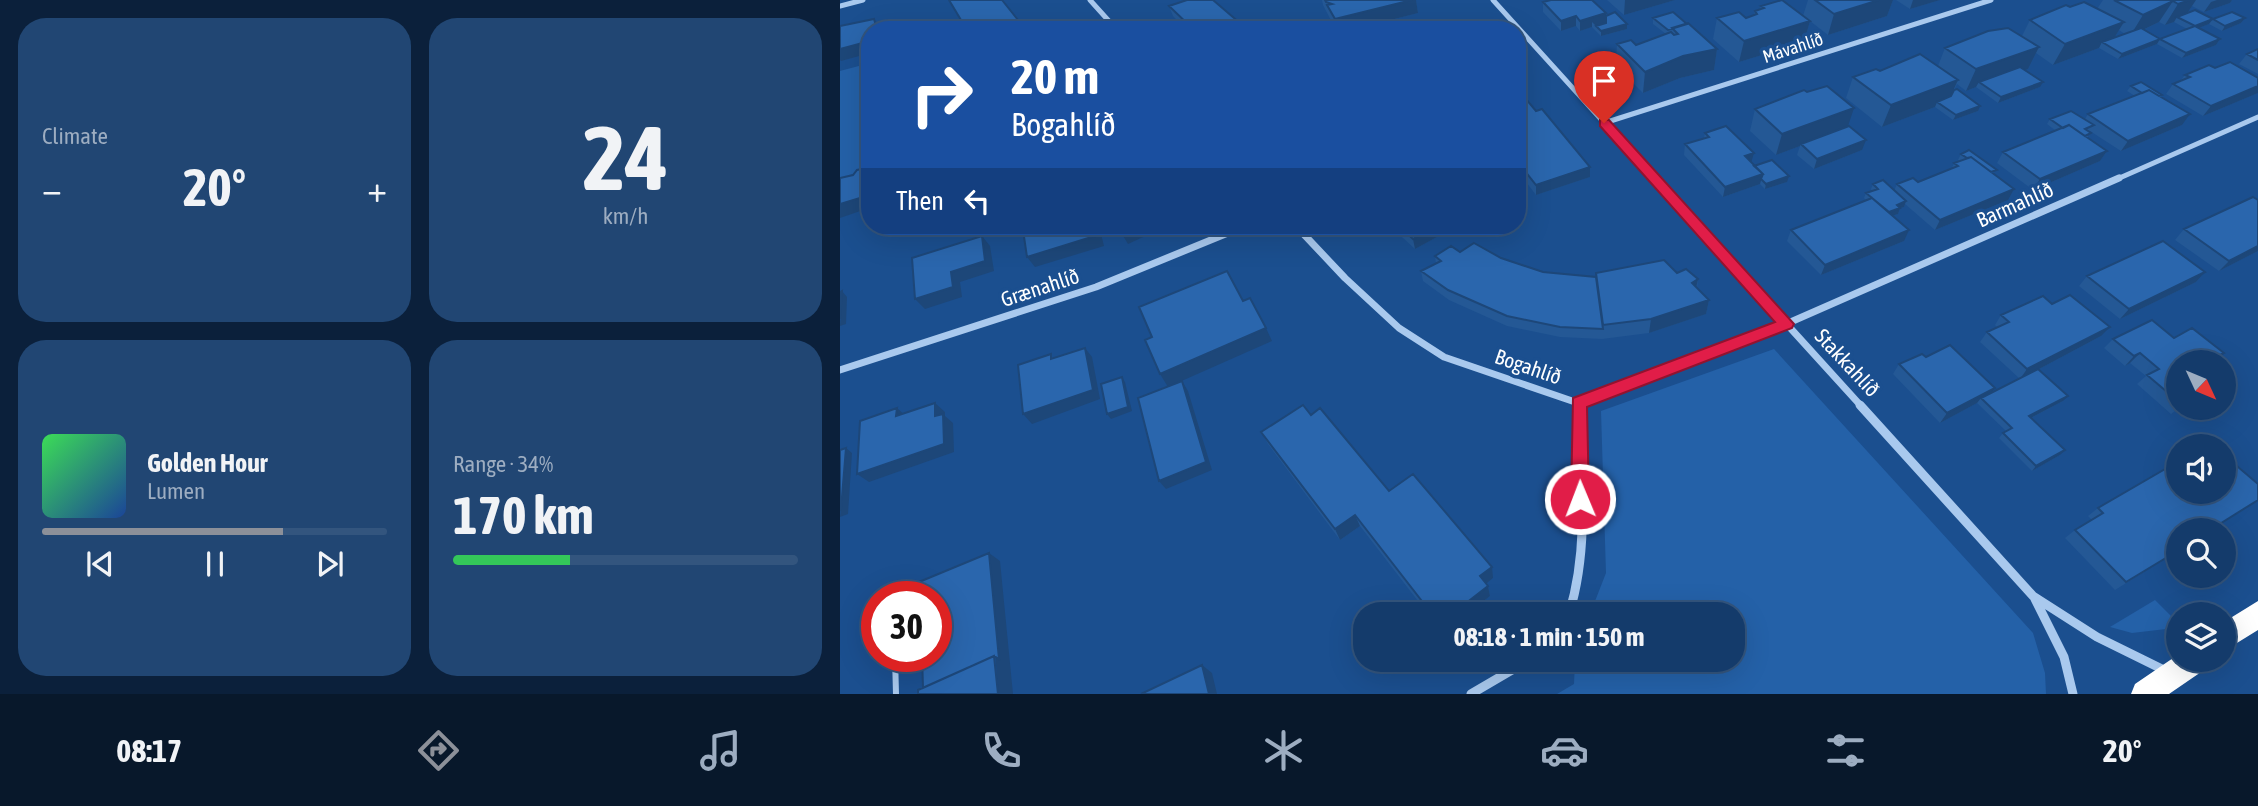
<!DOCTYPE html>
<meta charset="utf-8">
<style>
:root{--surface:#143b6b;--page:#214673;--text:#f1f3f6;--muted:#9dadc1;--line:#33557e;--accent:#8c9099}
body{margin:0;font-family:"Asap Condensed",sans-serif;background:var(--page);color:var(--text);height:100vh;display:flex;flex-direction:column;font-size:26px;white-space:nowrap}
*{box-sizing:border-box;margin:0}
p{font-size:23px;color:var(--muted)}
.icon{flex:none;width:38px;height:38px;fill:none;stroke:currentColor;stroke-width:2;stroke-linecap:round;stroke-linejoin:round}
.map{position:relative;flex:1;overflow:hidden}
.panel{display:flex;flex-direction:column;gap:18px;padding:18px;background:#0b203b;width:840px}
.panel>*{flex:none}
.top-card{position:absolute;left:21px;top:21px;width:665px;height:214px;border-radius:28px;box-shadow:0 7px 28px #0002,0 0 0 2px var(--line);background:#1a4fa0;color:#fff;overflow:hidden}
.needle{width:46px;rotate:134deg}
.fabs{position:absolute;left:1326px;top:350px;display:grid;gap:14px}
.fabs a{display:grid;place-items:center;width:70px;height:70px;border-radius:50%;background:var(--surface);box-shadow:0 7px 28px #0002,0 0 0 2px var(--line);font-size:35px}
.speed{position:absolute;left:21px;top:581px;display:flex;gap:14px;font-size:35px;font-weight:700;text-align:center}
.speed>*{display:grid;place-content:center;width:91px;height:91px;border-radius:50%;background:var(--surface);box-shadow:0 7px 28px #0002,0 0 0 2px var(--line);line-height:1}
.speed .limit{border:10px solid #d22;background:#fff;color:#111}
.pin{position:absolute;display:grid;place-items:center;width:60px;height:60px;color:#fff;margin:-72px -30px;border-radius:50% 50% 50% 0;rotate:-45deg;box-shadow:0 0 7px #0007}
.pin .icon{rotate:45deg}
.me{position:absolute;width:77px;margin:-38px;rotate:359deg;stroke-linejoin:round;filter:drop-shadow(0 0 5px #0008)}
.turn{display:flex;align-items:center;gap:24px;height:147px;padding:0 35px;font-size:32px}
.turn .icon{width:91px;height:91px;stroke-width:2.5}
.turn b{display:block;font-size:49px;line-height:60px}
.then{display:flex;align-items:center;height:66px;padding:0 35px;background:#0003;gap:14px;font-size:26px}
.big{font-size:52px;font-weight:700;line-height:1.1}
.panel .widget{flex:1;display:flex;flex-direction:column;justify-content:center;gap:10px;min-width:0;padding:0 24px;border-radius:28px;background:var(--page)}
.panel .dial{align-items:center;gap:0}
.dial b{font-size:91px;line-height:1}
.song{display:flex;align-items:center;gap:21px}
.cover{width:84px;height:84px;border-radius:10px;background:linear-gradient(135deg,hsl(130 70% 55%),hsl(220 70% 35%))}
.played{height:7px;border-radius:4px;background:linear-gradient(90deg,var(--accent) 70%,var(--line) 70%)}
.keys{display:flex;justify-content:space-around;direction:ltr}
.heat{display:flex;justify-content:space-between;align-items:center;font-size:38px;direction:ltr}
.charge{height:10px;border-radius:5px;background:linear-gradient(90deg,#34c759 34%,var(--line) 0)}
.panel .tiles{flex:1;display:grid;gap:18px;grid-template-columns:repeat(2,1fr)}
.trip{position:absolute;left:513px;top:602px;width:392px;height:70px;border-radius:28px;background:var(--surface);box-shadow:0 7px 28px #0002,0 0 0 2px var(--line);font-weight:700;line-height:70px;text-align:center}
.tab-bar{display:flex;height:112px;justify-content:space-around;align-items:center;background:#08182b;color:var(--muted)}
.tab-bar .icon{width:49px;height:49px}
.tab-bar .current{color:var(--accent)}
.tab-bar b{font-size:32px;color:var(--text)}
main{display:flex;flex:1;min-height:0}
.map>svg:first-child{display:block}
</style>
<main>
<section class="panel">
<div class="tiles">
<div class="widget"><p>Climate</p>
<div class="heat"><a>−</a><b class="big">20°</b><a>+</a></div>
</div>
<div class="widget dial"><b>24</b><p>km/h</p></div>
<div class="widget">
<div class="song"><i class="cover"></i><div><b>Golden Hour</b><p>Lumen</p></div></div>
<div class="played"></div>
<div class="keys"><svg class="icon" aria-label="previous" viewBox="0 0 24 24"><path d="M18 5L8 12l10 7zM5 5v14"/></svg><svg class="icon" aria-label="pause" viewBox="0 0 24 24"><path d="M8 5v14M16 5v14"/></svg><svg class="icon" aria-label="next" viewBox="0 0 24 24"><path d="M6 5l10 7-10 7zM19 5v14"/></svg></div>
</div>
<div class="widget"><p>Range · 34%</p><b class="big">170 km</b><div class="charge"></div></div>
</div>
</section>
<div class="map">
<svg width="1418" height="694" viewBox="0 0 1418 694">
<rect width="100%" height="100%" fill="#1b4f8f"/>
<path fill="#2461a8" d="M30,63V168L0,179V71Z
M934,349L1193,633L1205,673L1206,694H717L734,684L735,660H892V614H750L766,573L761,411Z
M1315,600L1332,617L1326,629L1292,633L1270,627Z"/>
<g fill="none" stroke-linecap="round" stroke-linejoin="round">
<path stroke="#a9c9ee" stroke-width="6" d="M55,656L56,694"/>
<path stroke="#a9c9ee" stroke-width="5" d="M250,0L277,30
M653,0L816,180
M0,6L23,0
M764,123L1151,0
M1275,180L1418,117"/>
<path stroke="#a9c9ee" stroke-width="7" d="M814,178L1022,407
M456,226L505,278L559,328L604,357L738,403L946,324L1279,178
M0,370L256,287L405,226
M738,403V407"/>
<path stroke="#a9c9ee" stroke-width="9" d="M1020,405L1193,596L1257,637L1326,671
M1195,599L1224,657L1233,694
M729,614C750,546 741,475 738,405
M631,694L689,660"/>
<path fill="#fff" fill-rule="evenodd" d="M1418,601V630L1384,651V622Z
M1339,654V660H1368L1364,670L1329,694H1291L1295,684Z"/>
</g>
<path fill="#245895" fill-rule="evenodd" d="M482,0H576L578,13L511,30H496L483,5Z
M767,0H835L784,15Z
M968,0H1053L1047,16L988,35L970,21L964,42L899,62L873,39L877,18H906L914,15L915,11L920,9L921,6L963,16Z
M1056,0H1100L1070,9Z
M1263,0H1392L1390,3L1364,12L1352,6L1348,12L1373,19L1369,24L1359,28L1380,39L1376,45L1342,58L1317,44L1278,59L1259,48L1213,65L1196,53L1188,69L1184,70L1200,87L1158,103L1136,87L1126,91L1117,84L1114,90L1138,111L1113,120L1095,107L1042,127L1006,98L1013,77L1040,71L1098,66L1105,48L1182,36L1190,20L1230,7L1257,9ZM1319,22L1325,25L1334,22L1347,29L1320,39L1303,30ZM1279,30L1285,34L1274,38Z
M703,2L766,16L787,24V29L761,36L752,27L740,31L736,26L721,31L703,12Z
M329,6L408,30H347L333,16Z
M813,18L877,49L874,70L840,78L803,93L783,73L757,81L743,66V60H776L777,44L796,45L826,34L813,24Z
M1405,18L1401,23L1382,31L1369,24L1373,19Z
M1418,49V74L1399,64L1407,54Z
M1375,68L1418,78V93L1363,116L1326,94L1333,84L1340,81L1345,75Z
M1291,86L1322,95L1321,97L1342,125L1281,151L1250,131L1248,132V138L1267,151L1260,161L1193,190L1157,163L1163,152L1216,131L1207,124L1210,119H1245L1248,114L1295,96L1287,91Z
M677,93L696,111L750,177L696,195L677,170Z
M915,109L1008,127L1022,150L974,169L957,155L960,146L936,155L910,131Z
M865,133L914,166L947,182L925,189L920,184L883,197L844,155L845,144L864,138Z
M1121,154L1154,174L1168,200L1095,230L1065,204L1064,207L1060,208L1058,214L1052,216L1064,241L981,275L947,241L951,230L1026,200L1024,198L1026,193L1032,191L1031,189L1033,184L1054,191L1057,184L1078,182L1112,168L1114,163L1120,161L1118,160Z
M1418,200V251L1379,271L1335,240L1344,229Z
M550,226H617L575,249Z
M620,252L661,258L703,272L756,277V273H837L858,279L857,288L869,300L866,314L809,333L762,339L720,337L667,326L609,300L583,281L581,271L596,264L595,256Z
M1365,272L1356,282L1280,319L1239,286L1247,276Z
M1212,304L1261,336L1180,379L1140,342L1147,332L1157,327L1155,325L1161,315Z
M1273,339L1339,362V381L1337,382L1339,384V408L1331,414L1297,384L1306,376L1290,363L1285,366L1264,348Z
M1086,357L1152,393L1223,401L1191,418L1220,455L1192,471L1159,438L1163,433L1166,431L1137,403L1100,423L1053,374L1059,364Z
M471,415L549,491L653,578L646,583L648,586L650,596L627,614H588L520,526L500,540L428,444L421,432Z
M1258,508L1339,550L1275,590L1225,538L1235,530L1252,520L1248,516Z"/>
<path fill="#1d4779" d="M572,0H576L578,13L511,30H498L495,19Z
M785,0H835L784,15Z
M1039,0H1053L1047,16L988,35L994,14Z
M1073,0H1100L1070,9Z
M1350,0H1356L1344,18L1337,17L1334,22L1325,25L1338,4Z
M1377,0H1392L1390,3L1364,12L1371,2Z
M1333,1L1319,22L1290,36L1303,15Z
M766,13V23L756,26L752,22V27L740,31V21Z
M736,16V26L721,31V21Z
M1405,18L1401,23L1382,31L1385,26Z
M1373,19L1369,24L1351,31L1355,26Z
M970,21L964,42L899,62L904,41Z
M1284,22L1271,43L1262,42L1259,48L1213,65L1225,44Z
M787,24V29L761,36V31Z
M1320,39L1317,44L1278,59L1282,54Z
M1380,39L1376,45L1342,58L1346,53Z
M30,41V53L1,61L0,60V49Z
M1199,47L1188,69L1143,85L1139,82L1136,87L1126,91L1136,69Z
M877,49L874,70L840,78L803,93L805,72L843,56Z
M783,68V73L757,81L758,75Z
M1118,80L1108,102H1097L1095,107L1042,127L1051,105Z
M1203,82L1200,87L1158,103L1161,97Z
M1418,86V93L1363,116L1371,106Z
M1140,106L1138,111L1113,120L1116,115Z
M1014,108L1007,129L961,144L960,146L936,155L942,134Z
M1350,114L1342,125L1281,151L1288,141Z
M1026,140L1022,150L974,169L977,159Z
M1267,151L1260,161L1193,190L1200,179Z
M914,153L911,163L905,156Z
M750,167V177L696,195V185Z
M923,174L920,184L883,197L885,187Z
M949,176L947,182L925,189L926,184Z
M1174,189L1168,200L1095,230L1100,220Z
M30,191L29,208L0,218V204L21,193Z
M1066,201L1064,207L1057,209L1060,208L1058,214L1045,218L1047,213L1057,205Z
M255,226H259L264,246L195,267L187,257Z
M300,226H327L288,244L282,234Z
M598,226H617L575,249L573,239Z
M1069,230L1064,241L981,275L985,265Z
M142,236L150,246L154,271L120,282L122,297L85,309L75,299L111,272Z
M1418,246V251L1379,271L1389,261Z
M1365,272L1356,282L1280,319L1289,309Z
M858,279L855,293L852,283Z
M2,291L7,297L6,324L0,326Z
M869,300L866,314L809,333L811,319Z
M1270,327L1261,336L1180,379L1187,369Z
M426,328L432,341L328,387L320,374Z
M245,348L252,357L260,399L192,424L183,414Z
M1300,353L1290,363L1285,366L1294,356Z
M1384,353L1373,362H1366Z
M282,377L285,382L292,411L271,419L267,414Z
M342,381L348,391L372,470L326,489L319,481Z
M1155,388L1148,397L1141,398L1137,403L1100,423L1107,413Z
M1228,396L1223,401L1185,421L1189,416Z
M95,403L105,412V416L113,423L114,452L29,482L17,474L95,416Z
M57,408L67,417L56,416Z
M6,448L12,453L8,514L0,517Z
M1225,450L1220,455L1192,471L1196,466Z
M515,515L520,526L500,540L495,529Z
M149,553L160,561L173,694H158Z
M652,567L653,578L642,587L640,576Z
M648,586L650,596L627,614H612Z
M362,665L372,673L377,694H369Z"/>
<path fill="#2a66ad" stroke="#1d4779" stroke-width="2" d="M109,0H162L186,30H127Z
M347,0H373L408,30H354L329,6Z
M485,0H572L495,19L487,5L492,4L486,2Z
M711,0H752L766,13L740,21L736,16L721,21L703,2Z
M942,0L970,21L904,41L877,18L899,12L906,18L917,14L915,11L924,8L921,6Z
M975,0H1039L994,14Z
M1274,0H1350L1338,4L1333,1L1303,15Z
M1244,2L1284,22L1225,44L1190,20L1226,5L1230,7Z
M1355,10L1373,19L1355,26L1337,17Z
M775,12L787,24L761,31L756,26L766,23V16Z
M833,12L847,24L828,30L813,18Z
M1392,12L1405,18L1385,26L1373,19Z
M34,19L37,29L44,27L45,30H30V41L0,49V26Z
M848,23L877,49L843,56L805,72L777,44L791,40L796,45L831,32L834,35L838,34L832,28Z
M438,25L444,30H427Z
M1355,26L1380,39L1346,53L1320,39L1282,54L1262,42L1301,28L1320,39Z
M1168,28L1199,47L1136,69L1105,48L1148,31Z
M1418,49V60L1407,54Z
M768,53L783,68L758,75L743,60Z
M1080,54L1118,80L1051,105L1013,77L1036,69L1040,71Z
M1390,62L1418,78V86L1371,106L1333,84L1350,77L1345,75L1369,65L1375,68Z
M1180,67L1203,82L1161,97L1139,82Z
M1301,82L1322,95L1319,96L1309,90L1302,93L1291,86Z
M987,86L1014,108L942,134L915,109L964,90L967,92Z
M1117,89L1140,106L1116,115L1097,102L1111,96L1114,90Z
M1309,90L1350,114L1288,141L1248,114Z
M680,92L696,111L702,109L750,167L696,185L677,161V93Z
M1231,111L1254,125L1245,129L1251,133L1245,136L1229,125L1223,128L1210,119Z
M1229,125L1267,151L1200,179L1163,152Z
M886,126L914,153L905,156L923,174L885,187L845,144L869,137L865,133Z
M1009,126L1026,140L977,159L961,144Z
M1129,150L1157,170L1151,172L1131,157L1127,158L1121,154Z
M1131,157L1174,189L1100,220L1057,184L1073,178L1078,182L1118,166L1114,163Z
M932,160L949,176L926,184L921,179L923,174L914,166Z
M30,167V191L21,193L20,198L0,204V178L13,175L17,170Z
M1043,180L1066,201L1057,205L1060,208L1049,212L1026,193L1038,189L1033,184Z
M1413,197L1418,200V246L1389,261L1344,229Z
M1032,198L1069,230L985,265L951,230Z
M196,226H255L258,235L187,257L183,230Z
M276,226H300L282,234Z
M559,226H598L573,239Z
M142,236L145,261L111,272L113,287L75,299L72,258Z
M1323,241L1365,272L1289,309L1247,276Z
M634,243L661,258L703,272L756,277L763,329L720,327L667,316L608,290L581,271L601,261L595,256L611,246L620,252Z
M824,260L837,273L846,269L858,279L852,283L869,300L811,319L763,325L756,273Z
M387,271L403,301L410,298L426,328L320,374L305,340L312,337L299,307Z
M2,291L0,319V292Z
M1230,295L1270,327L1187,369L1147,332L1169,322L1161,315L1203,296L1212,304Z
M1312,320L1334,338L1352,328L1384,353L1366,362H1339V377L1334,380L1339,384V402L1307,375L1319,369L1300,353L1294,356L1273,339Z
M1110,345L1155,388L1107,413L1059,364L1082,354L1086,357Z
M245,348L253,390L183,414L178,365L211,354V359Z
M1198,369L1228,396L1189,416L1225,450L1196,466L1163,433L1172,428L1141,398Z
M282,377L288,407L267,414L261,384Z
M342,381L366,462L319,481L298,398Z
M95,403V416L103,414L104,444L17,474L20,421L57,408L56,416Z
M463,405L471,415L480,408L549,491L573,474L652,567L640,576L648,586L612,614H592L515,515L495,529L421,432Z
M6,448L1,509L0,510V450Z
M1384,455L1418,484V500L1370,530H1339V550L1286,582L1235,530L1263,513L1258,508L1339,461V492H1384Z
M149,553L159,659L154,656L83,688L82,656H96V597H80L79,582Z
M154,656L158,694H78V690Z
M362,665L369,694H301Z"/>
<path fill="#e11d48" stroke="#92132f" stroke-width="2" d="M760,120H769L954,324L952,328L747,407L749,499L747,505L740,507L734,505L731,499L733,398L935,322L760,126Z"/>
<g text-anchor="middle" stroke-width="7" stroke-linejoin="round" paint-order="stroke">
<g font-size="18" fill="#fff" stroke="#1b4f8f">
<text transform="translate(953 48) rotate(-18)" y="6">Mávahlíð</text>
</g>
<g font-size="21" fill="#fff" stroke="#1b4f8f">
<text transform="translate(1175 205) rotate(-24)" y="7">Barmahlíð</text>
<text transform="translate(200 288) rotate(-18)" y="7">Grænahlíð</text>
<text transform="translate(1007 363) rotate(47)" y="7">Stakkahlíð</text>
<text transform="translate(688 367) rotate(19)" y="7">Bogahlíð</text>
</g>
</g>
</svg>
<div class="fabs">
<a><svg class="needle" viewBox="-14 -14 28 28"><path d="M0-13l5 13h-10z" fill="#e53935"/><path d="M0 13l5-13h-10z" fill="#9dadc1"/></svg></a>
<a><svg class="icon" aria-label="sound" viewBox="0 0 24 24"><path d="M4 9h4l5-4v14l-5-4H4zM17 9q2 3 0 6"/></svg></a>
<a><svg class="icon" aria-label="search" viewBox="0 0 24 24"><circle cx="10" cy="10" r="6"/><path d="M15 15l6 6"/></svg></a>
<a><svg class="icon" aria-label="layers" viewBox="0 0 24 24"><path d="M12 4l9 5-9 5-9-5zM3 14l9 5 9-5"/></svg></a>
</div>
<div class="speed"><div class="limit">30</div></div>
<div class="pin" style="left:764px;top:123px;background:#d93025"><svg class="icon" aria-label="arrive" viewBox="0 0 24 24"><path d="M6 21V4h12l-3 4 3 4H6"/></svg></div>
<svg class="me" style="left:740px;top:499px" viewBox="-20 -20 40 40"><circle r="17" fill="#e11d48" stroke="#fff" stroke-width="3"/><path d="M0-11L8 9 0 5-8 9z" fill="#fff"/></svg>
<div class="trip">08:18 · 1 min · 150 m</div>
<div class="top-card">
<div class="turn"><svg class="icon" aria-label="right" viewBox="0 0 24 24"><path d="M7 20v-9h11M14 6l5 5-5 5"/></svg><div><b>20 m</b>Bogahlíð</div></div>
<div class="then">Then<svg class="icon" aria-label="left" viewBox="0 0 24 24"><path d="M17 20v-9H6M10 6l-5 5 5 5"/></svg></div>
</div>
</div>
</main>
<nav class="tab-bar">
<b>08:17</b>
<svg class="icon current" aria-label="directions" viewBox="0 0 24 24"><path d="M12 3l9 9-9 9-9-9zM9 14v-3h6M13 9l2 2-2 2"/></svg>
<svg class="icon" aria-label="music" viewBox="0 0 24 24"><path d="M9 18V5l10-2v13"/><circle cx="6" cy="18" r="3"/><circle cx="16" cy="16" r="3"/></svg>
<svg class="icon" aria-label="phone" viewBox="0 0 24 24"><path d="M5 4h4l2 5-3 2q2 4 5 5l2-3 5 2v4C11 20 4 13 5 4z"/></svg>
<svg class="icon" aria-label="climate" viewBox="0 0 24 24"><path d="M12 3v18M4 7l16 10M4 17L20 7"/></svg>
<svg class="icon" aria-label="car" viewBox="0 0 24 24"><path d="M5 17H2v-5l4-1 3-4h7l3 4 3 1v5h-3M9 17h6M6 11h13"/><circle cx="7" cy="17" r="2"/><circle cx="17" cy="17" r="2"/></svg>
<svg class="icon" aria-label="filters" viewBox="0 0 24 24"><path d="M4 7h16M4 17h16"/><circle cx="9" cy="7" r="2"/><circle cx="15" cy="17" r="2"/></svg>
<b>20°</b>
</nav>
